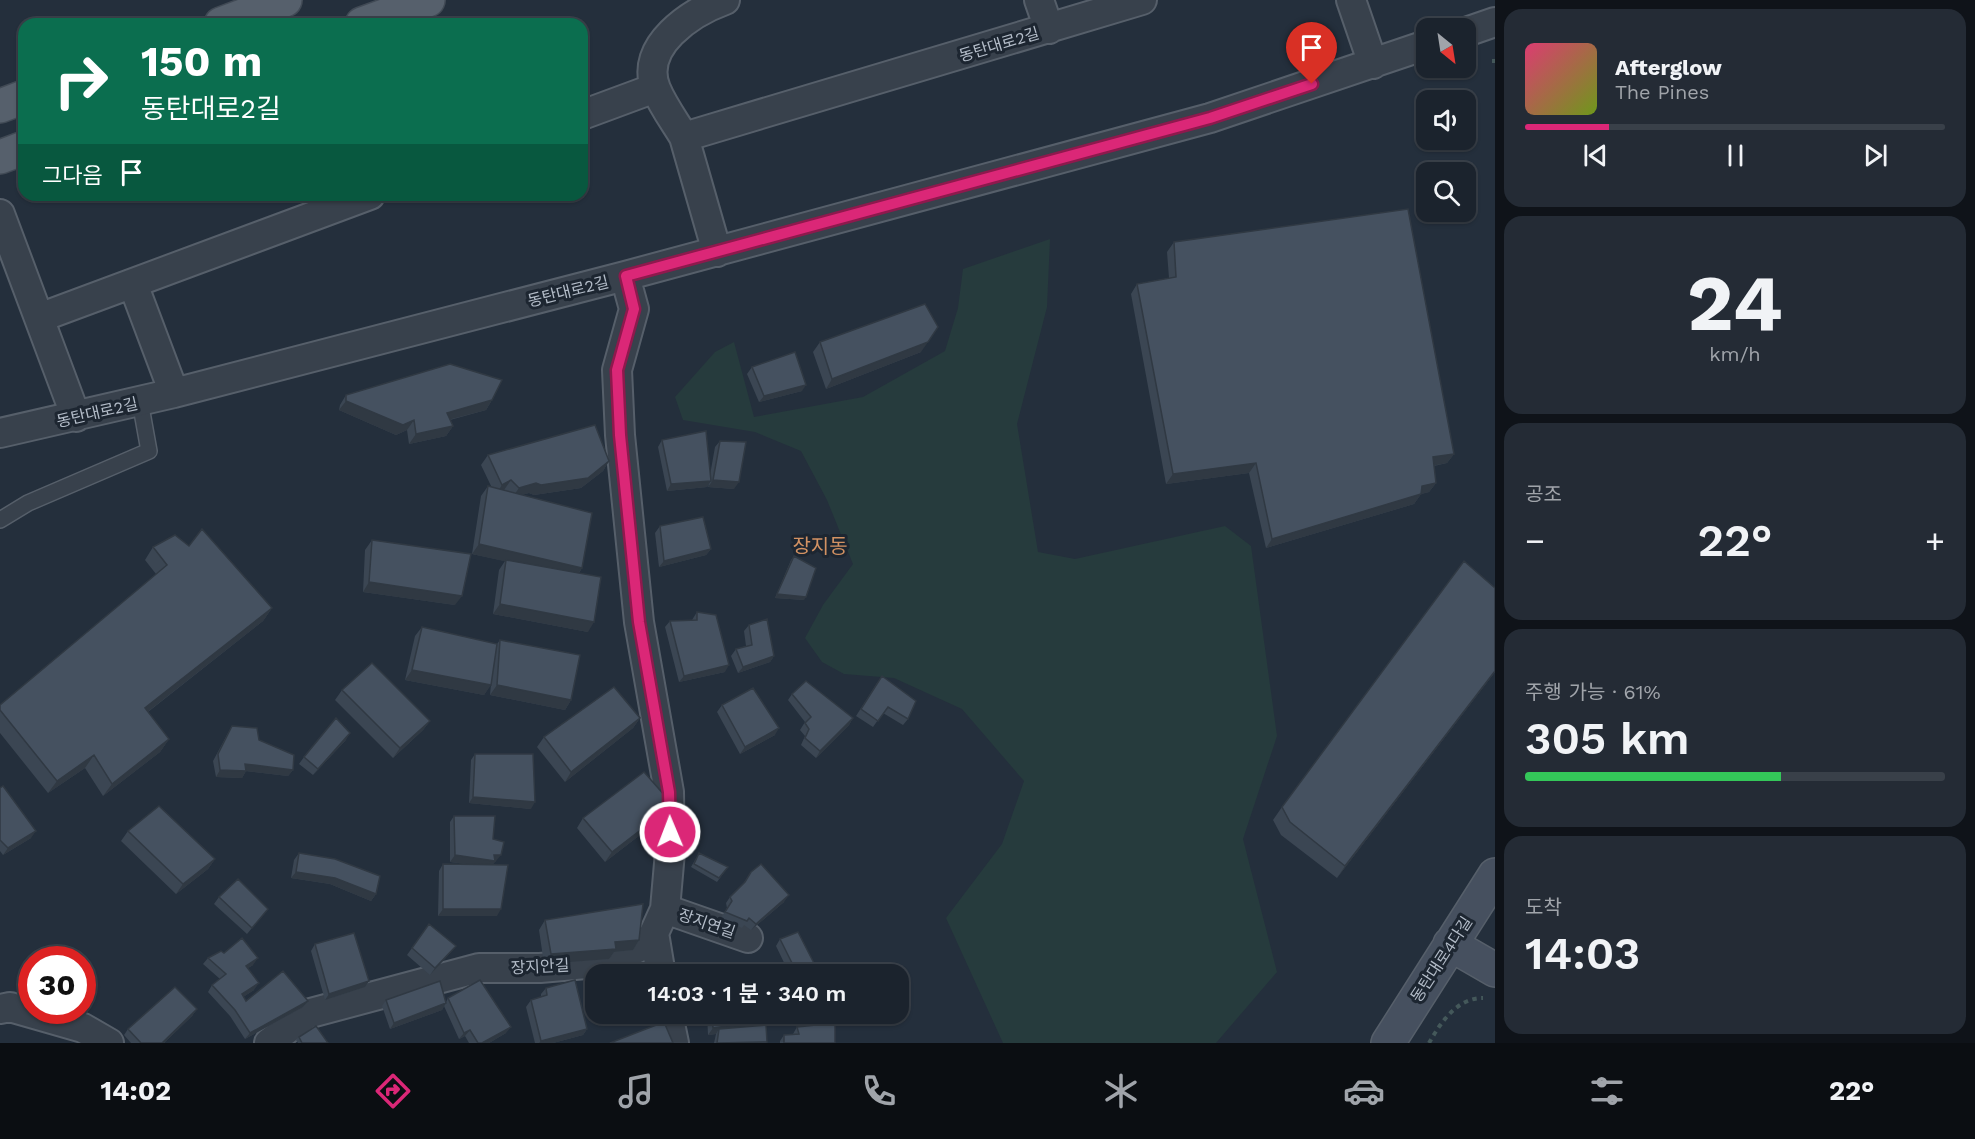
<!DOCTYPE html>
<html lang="ko">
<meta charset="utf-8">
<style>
:root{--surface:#1b232d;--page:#242b35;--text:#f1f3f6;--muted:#a0a4aa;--line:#394049;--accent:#db2777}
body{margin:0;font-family:"Work Sans","Noto Sans KR",sans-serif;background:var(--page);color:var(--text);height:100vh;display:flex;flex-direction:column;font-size:22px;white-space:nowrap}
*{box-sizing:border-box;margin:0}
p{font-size:20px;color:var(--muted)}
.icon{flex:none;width:33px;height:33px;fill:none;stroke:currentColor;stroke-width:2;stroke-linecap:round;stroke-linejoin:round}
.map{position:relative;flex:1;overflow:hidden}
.sheet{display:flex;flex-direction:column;gap:9px;padding:9px;background:#0f1319;width:480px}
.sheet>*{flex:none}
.guide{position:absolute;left:18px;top:18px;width:570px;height:183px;border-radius:18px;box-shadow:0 2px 4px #0004,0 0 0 2px var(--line);background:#0b6e4f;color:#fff;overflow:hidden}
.needle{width:39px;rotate:150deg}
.controls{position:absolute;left:1416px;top:18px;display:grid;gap:12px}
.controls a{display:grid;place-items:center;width:60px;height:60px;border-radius:12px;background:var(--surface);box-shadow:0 2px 4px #0004,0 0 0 2px var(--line);font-size:30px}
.speed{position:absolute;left:18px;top:946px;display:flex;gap:12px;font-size:30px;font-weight:700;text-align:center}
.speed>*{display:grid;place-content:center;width:78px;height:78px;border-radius:50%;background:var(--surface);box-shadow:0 2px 4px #0004,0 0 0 2px var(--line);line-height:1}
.speed .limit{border:9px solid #d22;background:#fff;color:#111}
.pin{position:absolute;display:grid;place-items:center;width:51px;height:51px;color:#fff;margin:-62px -26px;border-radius:50% 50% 50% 0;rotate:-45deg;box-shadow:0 0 6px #0007}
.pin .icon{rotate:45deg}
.me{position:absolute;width:66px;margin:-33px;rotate:359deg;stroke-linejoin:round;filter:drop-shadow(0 0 4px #0008)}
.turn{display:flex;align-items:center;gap:21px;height:126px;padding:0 24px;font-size:27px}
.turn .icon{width:78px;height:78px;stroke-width:2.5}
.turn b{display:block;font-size:42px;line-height:51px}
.then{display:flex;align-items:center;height:57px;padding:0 24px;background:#0003;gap:12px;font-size:22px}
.big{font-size:45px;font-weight:600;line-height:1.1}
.sheet .tile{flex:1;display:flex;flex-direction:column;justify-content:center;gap:9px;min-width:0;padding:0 21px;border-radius:18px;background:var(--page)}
.sheet .dial{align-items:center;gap:0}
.dial b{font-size:78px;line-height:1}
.song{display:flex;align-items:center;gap:18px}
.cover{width:72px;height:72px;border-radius:9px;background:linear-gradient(135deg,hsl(340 70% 55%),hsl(80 70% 35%))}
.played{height:6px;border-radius:3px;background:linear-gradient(90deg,var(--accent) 20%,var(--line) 20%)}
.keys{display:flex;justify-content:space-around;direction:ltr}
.heat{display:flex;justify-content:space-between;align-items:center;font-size:33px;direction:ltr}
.charge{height:9px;border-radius:4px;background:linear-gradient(90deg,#34c759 61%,var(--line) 0)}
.trip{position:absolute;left:585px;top:964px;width:324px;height:60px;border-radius:18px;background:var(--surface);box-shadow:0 2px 4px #0004,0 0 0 2px var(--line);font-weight:600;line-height:60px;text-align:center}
.tabs{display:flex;height:96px;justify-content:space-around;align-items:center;background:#0b0e12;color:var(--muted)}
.tabs .icon{width:42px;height:42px}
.tabs .current{color:var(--accent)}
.tabs b{font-size:27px;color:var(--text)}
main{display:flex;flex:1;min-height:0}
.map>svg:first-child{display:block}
</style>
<main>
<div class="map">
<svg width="1495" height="1043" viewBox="0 0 1495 1043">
<rect width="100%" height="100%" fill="#242f3c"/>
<path fill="#263b3d" d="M1050,239L1047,307L1017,424L1038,552L1075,559L1225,526L1251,546L1277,736L1243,839L1277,972L1216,1043H1003L946,918L1002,844L1024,781L962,709L894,678L844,674L822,662L805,638L823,605L853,564L827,500L801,451L755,432L683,420L675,397L715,352L734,342L754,417L863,397L945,351L958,308L963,269Z"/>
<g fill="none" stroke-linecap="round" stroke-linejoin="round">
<g stroke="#565f6a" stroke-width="18">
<path id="lane" d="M0,520L28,503L149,451L140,401"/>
</g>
<g stroke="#565f6a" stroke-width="32">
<path id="street" d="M725,0C692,12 638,46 656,89C663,106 675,122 684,137L1142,0
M1039,0L1049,29
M1351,0L1373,64
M1466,32L1495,22
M582,115L655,88
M684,137L717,252
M0,214L76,417
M133,284L174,393
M39,318L370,195
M0,433L174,393L625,276L1210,118L1426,45
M665,909L748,938
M654,933L661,975
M0,1009L10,1007L83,1028L109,1043
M668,1014L674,1043
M269,1043L307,1014L479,968H540L609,962L650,942L665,909L670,852L669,792L639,622L620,435L617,370L634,309L625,276"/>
</g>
<g stroke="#565f6a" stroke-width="36">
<path id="secondary" d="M1450,944L1495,970
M1388,1043L1495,875"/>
</g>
<g stroke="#414a55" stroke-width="36">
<path id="primary" d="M221,24L285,0
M362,24L428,0
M0,106L24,97
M0,157L24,148"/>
</g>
<path stroke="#44585a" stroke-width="4" stroke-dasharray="4.5 4.5" stroke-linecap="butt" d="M1492,61H1495
M1429,1043C1441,1022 1457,998 1483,998"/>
<use href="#lane" stroke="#38414c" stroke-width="15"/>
<use href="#street" stroke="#38414c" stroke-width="28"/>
<use href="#secondary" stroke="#46505f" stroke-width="33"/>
<use href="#primary" stroke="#56606c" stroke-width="33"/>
</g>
<path fill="#3b4653" d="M1174,242L1454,454L1447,463L1434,466L1436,483L1429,492L1421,494L1414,504L1266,548L1249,473L1166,484L1131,294L1137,284L1169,278L1167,252Z
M820,342L921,352L826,389L813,352Z
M752,367L802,391L759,402L747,374Z
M346,395L492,400L486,410L450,420L453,426L446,436L409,444L407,430L396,435L339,410L340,405Z
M662,440L710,475L715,447L720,441L734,489L708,487L709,484L707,487L667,491L658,447Z
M488,455L609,461L603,471L581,488L534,495L529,493L521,495L582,568L579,573L588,632L493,614L499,570L505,561L472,554L481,496L488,486L492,488L481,465Z
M660,526L711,549L706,555L659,567L655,533Z
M372,540L455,605L363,592L365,550Z
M153,547L272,608L263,621L148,712L169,739L160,752L103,796L85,768L48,793L0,733V705L156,574L145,560Z
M794,556L804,600L775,598L791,560Z
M697,612L725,672L679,682L665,627L670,621L692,620Z
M749,625L774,656L770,662L738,673L731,656L736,649L746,646L744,631Z
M422,627L497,644L500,640L571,700L565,710L490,695L491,684L484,695L405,680L415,636Z
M1495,672L1337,878L1281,835L1273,820L1282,807Z
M877,683L908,719L903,725L883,713L873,727L856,716Z
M342,690L430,721L423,730L393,758L335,700Z
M792,694L853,718L849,725L816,758L801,745L805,736L800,730L805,722L788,700Z
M722,705L775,735L740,754L717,712Z
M640,718L633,728L565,782L537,747L544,737Z
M232,726L259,740L293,770L288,776L246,771L242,778L216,777L213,761L228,733Z
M346,740L313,775L299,764L304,757Z
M475,754L531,809L469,803L471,760Z
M0,788L31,838L3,855L0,851Z
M666,815L605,862L577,828L583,818Z
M454,816L493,839L496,861H495L492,865L497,916H438L439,871L443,864L474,865L450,862V822Z
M128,831L215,859L208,869L176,894L121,841Z
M299,853L376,894L371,901L330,884L291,878L294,860Z
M699,853L728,867L717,882L691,867Z
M751,872L784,902L751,930L744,925L742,928L721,918L727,908L726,903L730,897L743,884Z
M219,897L268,909L247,934L214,904Z
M545,920L639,940L633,950L614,952L609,959L544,964L539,930Z
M429,924L451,952L430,975L407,955Z
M780,939L820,975H790L776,946Z
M315,944L369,981L365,987L325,1000L311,951Z
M208,958L253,965L248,968L254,990L243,997L246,1001H308L303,1007L245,1039L230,1016L208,992L212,985L220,979L203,964Z
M546,988L587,1029L583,1035L553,1043H535L526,1007L531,1000L541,997V994Z
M448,998L506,1033L489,1043H469L465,1036L459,1039L444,1006L442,1010L390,1029L382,1006L386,1000L446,1002Z
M197,1009L192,1016L164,1043H131L124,1035L128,1029Z
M707,1014H750V1026L767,1043H714L716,1034L708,1035Z
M797,1027L835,1043H780V1041L784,1035L793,1034Z
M299,1037L328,1043H298L296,1040Z"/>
<path fill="#303943" d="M928,342L921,352L826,389L832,379Z
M806,385L802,391L759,402L764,396Z
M492,400L486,410L440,422L447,413Z
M346,401L414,420L407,430L396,435L339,410Z
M453,426L446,436L409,444L416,434Z
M1454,454L1447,463L1426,467L1433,457Z
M609,461L603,471L581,488L534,495L529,493L512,498L519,488Z
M1256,463L1249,473L1166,484L1173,474Z
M511,480L504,490L496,494L502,485Z
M713,480L739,482L734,489L708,487Z
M711,481L707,487L667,491L671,484Z
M1436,483L1429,492L1421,494L1414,504L1266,548L1272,539L1422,486Z
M479,544L582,568L576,577L472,554Z
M711,549L706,555L659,567L664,561Z
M369,582L462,596L455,605L363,592Z
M777,594L806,597L804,600L775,598Z
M500,604L594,622L588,632L493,614Z
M272,608L263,621L136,721L145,708Z
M774,656L770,662L738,673L743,667Z
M729,665L725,672L679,682L684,676Z
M412,670L491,685L484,695L405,680Z
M1495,671V672L1337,878L1345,866Z
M497,685L571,700L565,710L490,695Z
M640,718L633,728L565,782L571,772Z
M853,718L849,725L816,758L820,751Z
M430,721L423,730L393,758L400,748Z
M779,728L775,735L740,754L745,747Z
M350,733L346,740L313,775L318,769Z
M169,739L160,752L103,796L112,784Z
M94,755L85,768L48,793L57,781Z
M245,764L293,770L288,776L246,771L242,778L216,777L220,770Z
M473,797L535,802L531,809L469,803Z
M673,805L666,815L605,862L612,852Z
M36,831L31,838L3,855L8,848Z
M455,855H501L491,867L450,862Z
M215,859L208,869L176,894L183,884Z
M296,872L335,878L376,894L371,901L330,884L291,878Z
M789,895L784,902L751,930L756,924Z
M443,909H501L497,916H438Z
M639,940L633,950L614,952L609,959L544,964L551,954L615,942Z
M456,946L451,952L430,975L435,968Z
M258,958L253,965L241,973L246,966Z
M369,981L365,987L325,1000L329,994Z
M259,983L254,990L237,1001L242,994Z
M308,1001L303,1007L245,1039L250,1033Z
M446,1003L442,1010L390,1029L394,1023Z
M197,1009L192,1016L164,1043H162Z
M753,1022L748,1028L719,1029L716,1034L708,1035L713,1028Z
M511,1027L506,1033L489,1043H482Z
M587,1029L583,1035L553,1043H539L541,1041Z
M470,1030L465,1036L459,1039L464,1033Z"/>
<path fill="#455160" stroke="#303943" stroke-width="1.5" d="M1408,209L1454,454L1433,457L1436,483L1422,486L1421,494L1272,539L1256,463L1173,474L1137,284L1176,277L1174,242Z
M925,304L938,327L928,342L832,379L820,342Z
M795,352L806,385L764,396L752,367Z
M450,364L502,380L492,400L447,413L453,426L416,434L414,420L403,425L346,401V395Z
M595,425L609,461L588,478L541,485L536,483L519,488L511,480L502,485L488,455Z
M706,431L711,481L671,484L662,440Z
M720,441L746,442L739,482L713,480Z
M488,486L592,513L582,568L479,544Z
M703,517L711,549L664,561L660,526Z
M202,529L272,608L145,708L169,739L112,784L94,755L57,781L0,710V705L167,565L153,547L175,535L189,546Z
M372,540L471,554L462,596L369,582Z
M794,556L816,568L806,597L777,594Z
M506,560L601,577L594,622L500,604Z
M1464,561L1495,588V671L1345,866L1290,822L1282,807Z
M697,612L716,615L729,665L684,676L670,621L697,620Z
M767,619L774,656L743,667L736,649L752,645L749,625Z
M422,627L497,644L491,685L412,670Z
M500,640L580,655L571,700L497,685Z
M372,663L430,721L400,748L342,690Z
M882,676L916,701L908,719L888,707L878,721L861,709Z
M806,681L853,718L820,751L805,738L809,729L805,723L811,717L792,694Z
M614,687L640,718L571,772L544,737Z
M753,688L779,728L745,747L722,705Z
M336,718L350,733L318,769L304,757Z
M232,726L257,728L259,740L294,755L293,770L245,764L246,771L220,770L218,754Z
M475,754H533L535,802L473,797Z
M644,772L673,805L612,852L583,818Z
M3,786L36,831L8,848L0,840V788Z
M159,806L215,859L183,884L128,831Z
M454,816H495L493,839L504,842L501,855H494L495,861L455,855Z
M299,853L335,859L380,876L376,894L335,878L296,872Z
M699,853L728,867L719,878L694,864Z
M443,864L508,865L501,909H443Z
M761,864L789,895L756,924L749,918L747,921L725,912L732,901L730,897L745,882L751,872Z
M238,879L268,909L252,928L219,897Z
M643,904L639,940L615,942L616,949L551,954L545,920Z
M429,924L456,946L435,968L412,948Z
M798,932L820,975H798L780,939Z
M354,933L369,981L329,994L315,944Z
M242,938L258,958L246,966L259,983L242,994L246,1001L283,971L308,1001L250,1033L235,1010L212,985L226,974L208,958L221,951L224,953Z
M480,980L511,1027L482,1043H478L470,1030L464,1033L448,998Z
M575,980L587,1029L541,1041L531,1000L547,995L546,988Z
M440,981L446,1003L394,1023L386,1000Z
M175,987L197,1009L162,1043H141L128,1029Z
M712,1014H750L753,1022L713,1028Z
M664,1022L673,1043H610Z
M835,1023V1043H784V1035L799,1034L797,1027Z
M766,1025L767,1042L717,1043L719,1029Z
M316,1026L328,1043H302L299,1037Z"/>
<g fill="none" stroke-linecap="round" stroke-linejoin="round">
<g stroke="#8e194d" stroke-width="15">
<path id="route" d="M670,832L669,792L639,622L620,435L617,370L634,309L626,276L1210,118L1312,84"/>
</g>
<use href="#route" stroke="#db2777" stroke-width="10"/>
</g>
<g text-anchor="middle" stroke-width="6" stroke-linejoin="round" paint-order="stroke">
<g font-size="16" fill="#b3bcc8" stroke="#1d2631">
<text transform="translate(999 44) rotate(-17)" y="6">동탄대로2길</text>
<text transform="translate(568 291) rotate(-14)" y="6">동탄대로2길</text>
<text transform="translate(97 412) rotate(-13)" y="6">동탄대로2길</text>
<text transform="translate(707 923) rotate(19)" y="6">장지연길</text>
<text transform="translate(1441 959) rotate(-57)" y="6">동탄대로4다길</text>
<text transform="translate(540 966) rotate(-3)" y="6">장지안길</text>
</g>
<g font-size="20" fill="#d39263" stroke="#1d2631">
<text x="820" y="553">장지동</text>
</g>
</g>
</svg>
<div class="controls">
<a><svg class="needle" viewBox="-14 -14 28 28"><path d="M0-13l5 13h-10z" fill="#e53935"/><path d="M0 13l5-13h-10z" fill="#a0a4aa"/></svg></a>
<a><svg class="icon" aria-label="sound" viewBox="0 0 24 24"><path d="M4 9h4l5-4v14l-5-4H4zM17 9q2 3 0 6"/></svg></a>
<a><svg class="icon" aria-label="search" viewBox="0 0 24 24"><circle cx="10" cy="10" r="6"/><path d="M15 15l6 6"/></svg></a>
</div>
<div class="speed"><div class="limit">30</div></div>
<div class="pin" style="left:1312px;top:84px;background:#d93025"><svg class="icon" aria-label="arrive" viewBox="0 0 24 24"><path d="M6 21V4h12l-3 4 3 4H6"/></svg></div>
<svg class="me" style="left:670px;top:832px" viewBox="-20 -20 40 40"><circle r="17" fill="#db2777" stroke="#fff" stroke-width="3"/><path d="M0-11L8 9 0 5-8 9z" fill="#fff"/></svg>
<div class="trip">14:03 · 1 분 · 340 m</div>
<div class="guide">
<div class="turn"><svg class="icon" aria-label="right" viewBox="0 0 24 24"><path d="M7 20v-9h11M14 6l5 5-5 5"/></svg><div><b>150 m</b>동탄대로2길</div></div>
<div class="then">그다음<svg class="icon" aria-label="arrive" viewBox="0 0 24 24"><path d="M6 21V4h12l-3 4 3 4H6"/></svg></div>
</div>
</div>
<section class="sheet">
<div class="tile">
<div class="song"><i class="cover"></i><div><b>Afterglow</b><p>The Pines</p></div></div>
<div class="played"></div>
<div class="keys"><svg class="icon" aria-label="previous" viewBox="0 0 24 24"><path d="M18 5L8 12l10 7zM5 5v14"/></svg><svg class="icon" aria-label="pause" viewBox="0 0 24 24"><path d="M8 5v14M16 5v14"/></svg><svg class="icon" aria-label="next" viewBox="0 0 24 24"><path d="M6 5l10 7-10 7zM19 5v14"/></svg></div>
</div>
<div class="tile dial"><b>24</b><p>km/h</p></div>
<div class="tile"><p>공조</p>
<div class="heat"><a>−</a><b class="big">22°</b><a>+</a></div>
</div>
<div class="tile"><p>주행 가능 · 61%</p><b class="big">305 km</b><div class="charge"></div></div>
<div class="tile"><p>도착</p><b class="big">14:03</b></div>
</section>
</main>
<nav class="tabs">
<b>14:02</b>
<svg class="icon current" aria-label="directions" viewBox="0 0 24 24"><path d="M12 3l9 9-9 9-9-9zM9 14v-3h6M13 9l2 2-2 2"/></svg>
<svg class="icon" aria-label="music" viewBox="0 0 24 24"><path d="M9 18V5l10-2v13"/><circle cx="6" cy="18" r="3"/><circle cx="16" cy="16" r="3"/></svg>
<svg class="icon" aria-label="phone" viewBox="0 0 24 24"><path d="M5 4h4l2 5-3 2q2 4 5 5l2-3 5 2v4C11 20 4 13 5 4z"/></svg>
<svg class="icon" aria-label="climate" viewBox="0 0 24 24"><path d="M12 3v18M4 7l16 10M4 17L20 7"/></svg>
<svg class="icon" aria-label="car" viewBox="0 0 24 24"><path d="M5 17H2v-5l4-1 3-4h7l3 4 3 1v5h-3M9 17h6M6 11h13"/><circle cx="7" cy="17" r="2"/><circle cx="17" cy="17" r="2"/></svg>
<svg class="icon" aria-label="filters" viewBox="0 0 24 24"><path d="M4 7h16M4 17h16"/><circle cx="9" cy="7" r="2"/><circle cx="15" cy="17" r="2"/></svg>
<b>22°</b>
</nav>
